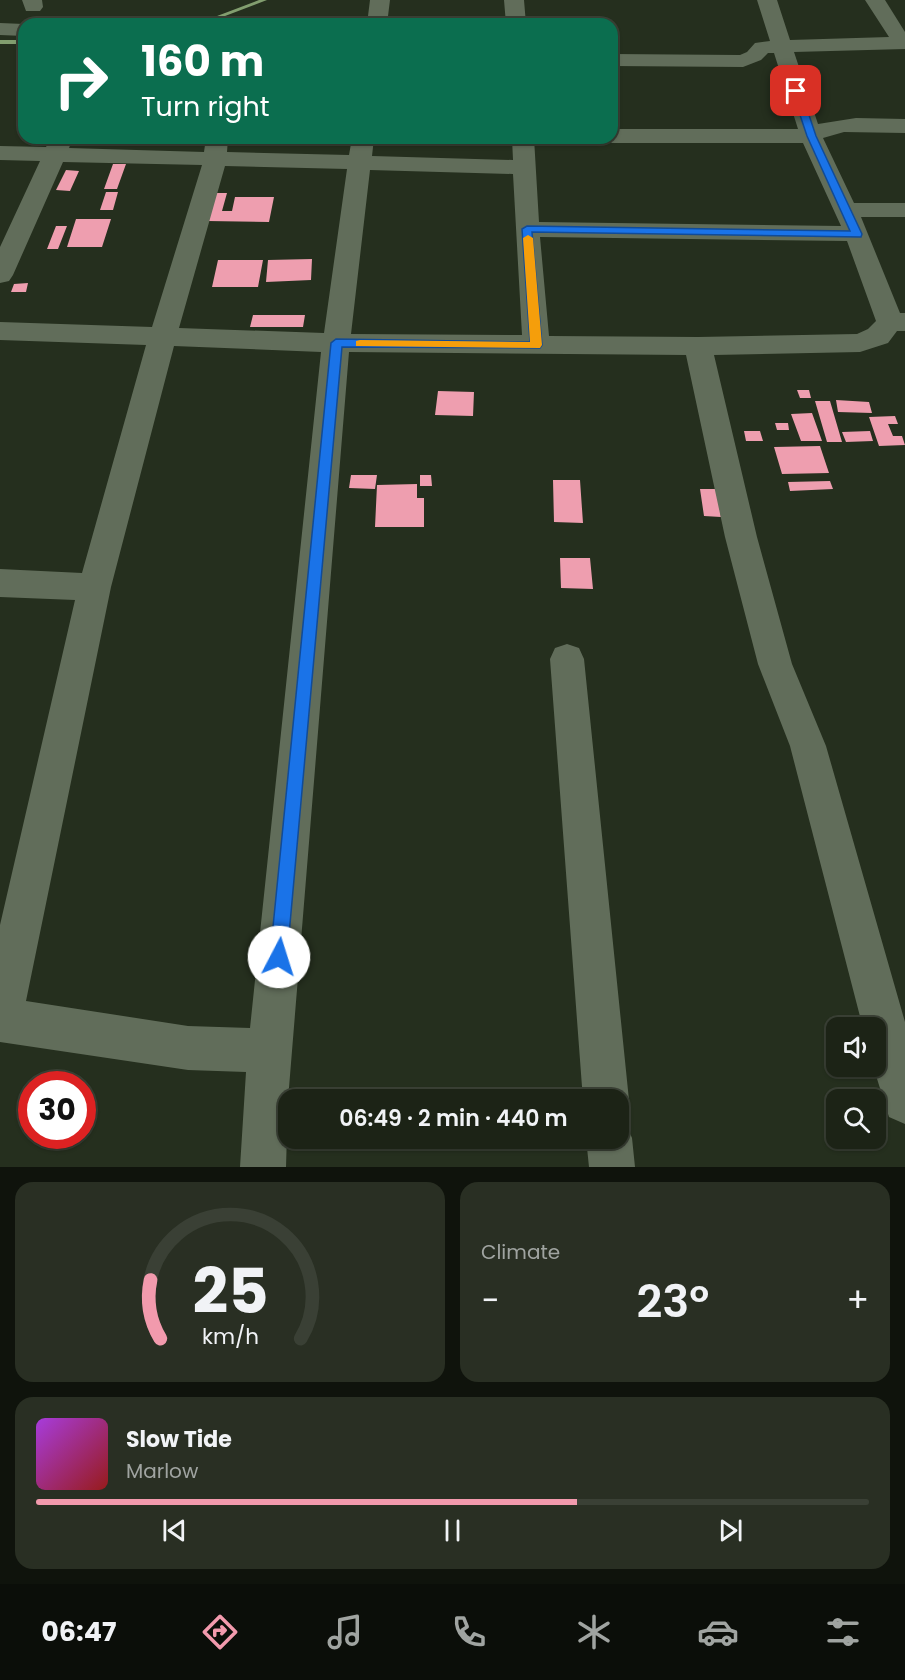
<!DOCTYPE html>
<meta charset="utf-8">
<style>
:root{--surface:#1c2316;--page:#292f23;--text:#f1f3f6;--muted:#a0a4a1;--line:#3a4035;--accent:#f29aad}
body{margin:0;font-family:Poppins,sans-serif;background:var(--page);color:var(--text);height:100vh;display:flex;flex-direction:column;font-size:22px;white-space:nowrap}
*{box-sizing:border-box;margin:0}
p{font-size:20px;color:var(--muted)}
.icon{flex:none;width:33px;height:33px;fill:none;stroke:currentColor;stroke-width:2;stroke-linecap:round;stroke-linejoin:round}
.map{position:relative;height:1167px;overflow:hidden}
.panel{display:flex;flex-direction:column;gap:15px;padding:15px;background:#0f130c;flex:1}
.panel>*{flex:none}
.guide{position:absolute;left:18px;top:18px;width:600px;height:126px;border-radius:18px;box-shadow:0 2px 4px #0004,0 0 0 2px var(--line);background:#0b6e4f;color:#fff;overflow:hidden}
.controls{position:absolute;left:826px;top:1017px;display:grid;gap:12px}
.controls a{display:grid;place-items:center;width:60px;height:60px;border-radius:12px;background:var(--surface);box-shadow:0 2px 4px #0004,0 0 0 2px var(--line);font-size:30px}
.speed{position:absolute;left:18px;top:1071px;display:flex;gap:12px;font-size:30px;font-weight:700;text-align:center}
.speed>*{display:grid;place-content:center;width:78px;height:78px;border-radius:50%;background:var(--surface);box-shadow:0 2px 4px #0004,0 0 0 2px var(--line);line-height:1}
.speed .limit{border:9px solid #d22;background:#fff;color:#111}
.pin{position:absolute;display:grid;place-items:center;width:51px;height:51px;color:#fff;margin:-26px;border-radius:12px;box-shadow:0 3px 9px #0006}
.me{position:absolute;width:66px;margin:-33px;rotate:5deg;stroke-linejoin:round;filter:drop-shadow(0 0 4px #0008)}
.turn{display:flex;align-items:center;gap:21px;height:126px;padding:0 24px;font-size:27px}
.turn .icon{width:78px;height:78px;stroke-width:2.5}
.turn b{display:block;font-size:42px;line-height:51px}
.big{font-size:45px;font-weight:600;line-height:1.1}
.panel .card{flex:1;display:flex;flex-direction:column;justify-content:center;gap:9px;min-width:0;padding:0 21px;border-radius:18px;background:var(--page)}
.panel .dial{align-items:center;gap:0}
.dial svg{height:156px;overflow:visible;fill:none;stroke:var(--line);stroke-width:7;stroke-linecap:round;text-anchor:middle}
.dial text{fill:var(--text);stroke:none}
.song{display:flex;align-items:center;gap:18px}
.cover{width:72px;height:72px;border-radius:9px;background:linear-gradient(135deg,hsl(280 70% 55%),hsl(0 70% 35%))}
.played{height:6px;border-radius:3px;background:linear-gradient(90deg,var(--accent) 65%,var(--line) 65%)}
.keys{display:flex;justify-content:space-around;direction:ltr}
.heat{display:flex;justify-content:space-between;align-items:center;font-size:33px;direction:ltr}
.panel .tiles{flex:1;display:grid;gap:15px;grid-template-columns:1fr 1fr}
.card:last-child{grid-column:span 2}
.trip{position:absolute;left:278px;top:1089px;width:351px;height:60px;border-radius:18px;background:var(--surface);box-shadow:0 2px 4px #0004,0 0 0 2px var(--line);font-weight:600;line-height:60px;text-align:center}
.menu{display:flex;height:96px;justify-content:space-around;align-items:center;background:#0b0e09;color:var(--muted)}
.menu .icon{width:42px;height:42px}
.menu .active{color:var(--accent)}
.menu b{font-size:27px;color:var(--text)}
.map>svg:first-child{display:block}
</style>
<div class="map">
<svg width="905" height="1167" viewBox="0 0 905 1167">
<rect width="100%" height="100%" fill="#252f1e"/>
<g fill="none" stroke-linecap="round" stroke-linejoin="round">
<path fill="#829e6f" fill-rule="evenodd" d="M259,0H267L204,24H196Z
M0,40H24V44H0Z"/>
</g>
<path fill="#ee9eaf" d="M113,164H126L117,189H104Z
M66,170L79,171L70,191L56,190Z
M106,192H118L113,210H100Z
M214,193H227L222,211H232L235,197H274L269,222L207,221Z
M76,219H111L102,247H67Z
M56,226H67L58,249H47Z
M312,259L311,280L266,282L268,260Z
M218,260H263L258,287H212Z
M28,283L26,292H11L14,284Z
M253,315H305L303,327H250Z
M797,390H809L811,398H800Z
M438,391L474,392L473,416L435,415Z
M836,400L869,402L872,413L838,412Z
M815,401H830L842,442H827Z
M812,413L822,441H801L791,414Z
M895,416L898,424H888L893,436H902L905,445L879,446L869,417Z
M775,423H788L789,430H777Z
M744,431H760L763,441H746Z
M870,431L873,441L846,442L842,432Z
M820,446L829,473L782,474L774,447Z
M351,475H377L375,489L349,488Z
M420,475H431L432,486H420Z
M553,480H580L583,523L554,522Z
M830,481L833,489L790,491L788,482Z
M417,484V498H424V527H375L377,485Z
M700,489H717L721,517L704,516Z
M560,558H590L593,589L561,588Z"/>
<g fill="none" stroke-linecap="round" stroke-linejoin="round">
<path fill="#616d5a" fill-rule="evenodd" d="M22,0H42L43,7L40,11H26Z
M370,0H390L387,24H367Z
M504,0H524L526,24H506Z
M757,0H777L790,40L889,37L865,0H885L905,32V49L794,52L818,124L856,118L905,119V133L844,132L823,138L854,203H905V217H861L900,313H905V331H897L888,343L860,352L714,355L757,537L792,664L826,746L905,1022V1124L889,1117L873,1066H876V1028H863L790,746L758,664L725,537L686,355L349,352L288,1100L286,1167H240L246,1072L188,1070L0,1042V925L75,600L0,597V569L82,573L146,345L0,340V322L152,327L202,165L63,162L13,275L9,281L0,283V247L40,161L0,160V146L46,147L51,138H73L69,148L204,152L206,138H228L227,152L349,155L352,138H374L372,156L513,160L512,138H534L539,222L841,226L803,143H612L602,138H612V129H798L774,53H768L761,60L743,67L612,66V54L740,55L747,52L755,43L770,41ZM225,166L347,169L324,333L179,328ZM370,170L513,174L522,335L351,334ZM540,237L847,241L876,321L868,329L857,334L698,337L549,336ZM174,346L321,352L250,1028L188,1026L26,1001L111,587Z
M0,23L24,24V36L0,35Z
M567,644L579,648L584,659L629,1100L622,1116L618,1118V1100H583L550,659L555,648Z
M618,1119L625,1122L632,1138L635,1167H589L586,1138H618Z"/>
</g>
<path fill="#1a73e8" stroke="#114b97" stroke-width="1.5" d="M796,88L801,91L816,136L862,234L861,237L532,232L542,345L540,348L342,347L287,957L285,963L279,965L273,963L270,957L331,343L336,339L530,342L522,229L527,226L850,231L807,136L792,91Z"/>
<path fill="#f59e0b" d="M528,235L533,238L542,345L540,348L356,346V341L360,340L530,342L523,238Z"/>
</svg>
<div class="controls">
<a><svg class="icon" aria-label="sound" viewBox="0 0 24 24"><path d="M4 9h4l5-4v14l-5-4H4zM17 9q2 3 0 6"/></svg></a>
<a><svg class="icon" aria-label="search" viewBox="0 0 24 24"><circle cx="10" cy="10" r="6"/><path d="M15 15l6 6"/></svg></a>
</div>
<div class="speed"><div class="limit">30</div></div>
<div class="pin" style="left:796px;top:91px;background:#d93025"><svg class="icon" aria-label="arrive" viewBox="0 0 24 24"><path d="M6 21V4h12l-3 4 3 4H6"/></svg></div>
<svg class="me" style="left:279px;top:957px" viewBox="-20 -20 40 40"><circle r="19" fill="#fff"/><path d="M0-13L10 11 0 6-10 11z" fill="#1a73e8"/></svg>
<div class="trip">06:49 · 2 min · 440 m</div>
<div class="guide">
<div class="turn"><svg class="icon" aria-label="right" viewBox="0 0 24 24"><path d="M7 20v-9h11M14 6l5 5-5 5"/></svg><div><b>160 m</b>Turn right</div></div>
</div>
</div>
<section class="panel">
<div class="tiles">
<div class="card dial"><svg viewBox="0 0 100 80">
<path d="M14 69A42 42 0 1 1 86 69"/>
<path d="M14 69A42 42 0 0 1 9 39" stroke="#f29aad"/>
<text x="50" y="56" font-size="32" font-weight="700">25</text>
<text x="50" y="72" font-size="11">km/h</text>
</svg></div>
<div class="card"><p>Climate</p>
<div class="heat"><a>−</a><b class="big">23°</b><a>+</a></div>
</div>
<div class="card">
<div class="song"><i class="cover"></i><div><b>Slow Tide</b><p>Marlow</p></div></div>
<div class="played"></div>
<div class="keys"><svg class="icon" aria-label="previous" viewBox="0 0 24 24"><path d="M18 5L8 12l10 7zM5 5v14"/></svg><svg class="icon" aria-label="pause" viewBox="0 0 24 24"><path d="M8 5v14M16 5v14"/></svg><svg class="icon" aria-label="next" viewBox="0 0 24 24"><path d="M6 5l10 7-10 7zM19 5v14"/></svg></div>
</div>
</div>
</section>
<nav class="menu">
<b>06:47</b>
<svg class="icon active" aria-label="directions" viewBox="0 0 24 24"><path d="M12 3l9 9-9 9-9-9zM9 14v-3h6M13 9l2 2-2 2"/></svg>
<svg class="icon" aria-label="music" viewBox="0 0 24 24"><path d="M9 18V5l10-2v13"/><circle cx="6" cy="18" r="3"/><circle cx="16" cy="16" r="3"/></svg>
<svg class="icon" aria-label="phone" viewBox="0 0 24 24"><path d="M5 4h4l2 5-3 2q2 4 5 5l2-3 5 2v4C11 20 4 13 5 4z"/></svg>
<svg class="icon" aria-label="climate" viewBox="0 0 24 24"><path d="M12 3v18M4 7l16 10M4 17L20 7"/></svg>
<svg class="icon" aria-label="car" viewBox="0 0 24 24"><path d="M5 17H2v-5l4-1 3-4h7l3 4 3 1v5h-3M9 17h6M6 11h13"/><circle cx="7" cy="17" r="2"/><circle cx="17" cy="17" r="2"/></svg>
<svg class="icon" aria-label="filters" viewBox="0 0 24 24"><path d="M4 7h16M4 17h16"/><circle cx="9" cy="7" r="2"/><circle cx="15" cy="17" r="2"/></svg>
</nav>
